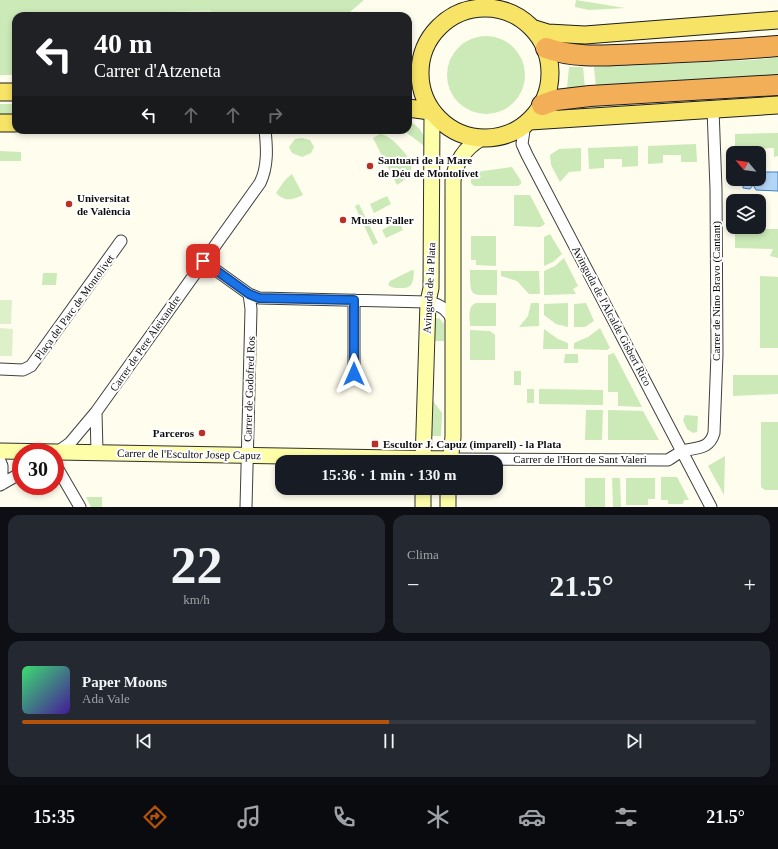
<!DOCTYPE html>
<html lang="es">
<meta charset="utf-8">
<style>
:root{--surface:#171b24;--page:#242831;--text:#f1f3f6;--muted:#9ea1a6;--line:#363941;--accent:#b45309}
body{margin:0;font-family:Georgia,serif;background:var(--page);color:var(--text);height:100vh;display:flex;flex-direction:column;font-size:15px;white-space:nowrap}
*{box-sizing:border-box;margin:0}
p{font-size:13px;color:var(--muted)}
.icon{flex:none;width:22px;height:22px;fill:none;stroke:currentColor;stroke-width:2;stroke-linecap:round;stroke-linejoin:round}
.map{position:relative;height:507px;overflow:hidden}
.sheet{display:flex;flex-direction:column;gap:8px;padding:8px;background:#0d0f14;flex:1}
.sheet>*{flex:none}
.hud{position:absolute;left:12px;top:12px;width:400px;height:122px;border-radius:12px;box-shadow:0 2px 6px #0003;background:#202124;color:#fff;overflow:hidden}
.needle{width:26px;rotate:299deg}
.fabs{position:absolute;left:726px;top:146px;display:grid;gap:8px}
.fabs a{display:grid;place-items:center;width:40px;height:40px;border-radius:8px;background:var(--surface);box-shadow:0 2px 6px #0003;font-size:20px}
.speed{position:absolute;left:12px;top:443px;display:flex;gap:8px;font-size:20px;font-weight:700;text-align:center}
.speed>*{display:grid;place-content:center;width:52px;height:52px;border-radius:50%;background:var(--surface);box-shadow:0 2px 6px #0003;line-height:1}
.speed .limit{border:6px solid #d22;background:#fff;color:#111}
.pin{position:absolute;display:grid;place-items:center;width:34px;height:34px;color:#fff;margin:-17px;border-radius:8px;box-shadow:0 2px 6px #0006}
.me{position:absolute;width:44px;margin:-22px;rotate:0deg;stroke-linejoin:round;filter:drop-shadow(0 0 3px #0008)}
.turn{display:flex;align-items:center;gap:14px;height:84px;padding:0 16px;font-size:18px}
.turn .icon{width:52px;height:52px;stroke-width:2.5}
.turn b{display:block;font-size:28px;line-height:34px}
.lanes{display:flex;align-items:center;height:38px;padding:0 16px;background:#0003;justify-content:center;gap:20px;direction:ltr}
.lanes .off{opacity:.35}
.big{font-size:30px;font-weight:700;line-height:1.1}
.sheet .tile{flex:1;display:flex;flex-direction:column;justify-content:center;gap:6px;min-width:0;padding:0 14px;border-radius:12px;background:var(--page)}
.sheet .dial{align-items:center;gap:0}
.dial b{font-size:52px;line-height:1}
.song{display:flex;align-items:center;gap:12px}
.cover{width:48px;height:48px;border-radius:6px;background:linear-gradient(135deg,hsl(140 70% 55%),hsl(260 70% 35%))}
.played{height:4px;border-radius:2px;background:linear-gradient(90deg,var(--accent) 50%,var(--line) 50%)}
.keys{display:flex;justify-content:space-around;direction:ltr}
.heat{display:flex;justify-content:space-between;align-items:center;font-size:22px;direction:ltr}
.sheet .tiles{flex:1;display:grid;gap:8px;grid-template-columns:1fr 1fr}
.tile:last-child{grid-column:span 2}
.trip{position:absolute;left:275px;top:455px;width:228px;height:40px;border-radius:12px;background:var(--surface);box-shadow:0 2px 6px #0003;font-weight:700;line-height:40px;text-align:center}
.dock{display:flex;height:64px;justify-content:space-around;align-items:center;background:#090b0e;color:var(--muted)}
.dock .icon{width:28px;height:28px}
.dock .on{color:var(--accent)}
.dock b{font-size:18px;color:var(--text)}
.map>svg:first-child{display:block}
</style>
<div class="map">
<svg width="778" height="507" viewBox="0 0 778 507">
<rect width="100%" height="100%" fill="#fffdee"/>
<path fill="#cce9b8" d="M0,0H364L345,16H16V75H0Z
M576,0L625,8L589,10L575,7Z
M447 75a39 39 0 1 1 78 0a39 39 0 1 1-78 0Z
M778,57V77L596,87L594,67L753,60Z
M569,67H583L585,88H567Z
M0,104H16V117H0Z
M408,121C421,126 425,136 427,148L403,130H408Z
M778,133V156L774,157V148L747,149L746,153H735V134Z
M380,134C390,134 408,155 412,164L410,176L397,185L373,138Z
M302,138L310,140L314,147L311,153L302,157L292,153L289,147L295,139Z
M696,144L697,162H681V155H663V163L648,164V146Z
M638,146V166L622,167V159H604V168L589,169L588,148Z
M581,148V171L569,172L560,182L551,165L550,155L559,149Z
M0,151L21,152V161H0Z
M512,167L521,181V184L518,186H474L471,183V179L476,172Z
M292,174L303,195C292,200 285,202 276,193L285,180Z
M514,195H530L545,224L540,227L514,226Z
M387,196L391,204L374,213L370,204Z
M359,204L378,243L373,245L355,206Z
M399,221L403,230L386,238L382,230Z
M735,229H778V258L770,256L773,249L735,248Z
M550,234L562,254L553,262L544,266V237Z
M471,236H496V266L476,265V260H471Z
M564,258L578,286L573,289L576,294L544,295V271L555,266Z
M412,270L414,271C413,282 413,289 400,288C396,288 392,288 388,285L390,281Z
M470,270H497V295C470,295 470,298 470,270Z
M501,271H539L540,294H529L517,281L501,276Z
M43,273H57L56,285H42Z
M760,276L778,277V348H760Z
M476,303H496V326H470C470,318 467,306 476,303Z
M531,303H539V326L519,327L528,316Z
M568,303V327L556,324L544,315V304Z
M586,303L594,321L585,327H574V304Z
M439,318L444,324V341H431L433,319Z
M600,328L610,348L607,350L574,349V343L588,337Z
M544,329L558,339L568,343V349H543Z
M470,330L490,331L495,335V360H470Z
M614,353L642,407L618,406V392H608V355Z
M565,354H578V363H564Z
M514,371H521V385H514Z
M733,375H778V394L733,396Z
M527,389H534V403H527Z
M539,389L603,390V405L539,404Z
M430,397L442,413L441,436H429Z
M586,410H603L602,440H585Z
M608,410L643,411L659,440H608Z
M685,415L698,416L697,432L693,433L687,429L683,420Z
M761,422H778V490H765L761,487Z
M725,456L724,495L708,466Z
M661,477H677L689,500H684L683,504H668V500H661Z
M585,478H605V507H585Z
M612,478H620L621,507H613Z
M626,478H655V499H648V505H626Z
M86,497H102V507H91Z"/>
<path fill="#def0c9" d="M211,10V15L218,16H164V12Z
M0,300H12L11,324H0Z
M0,328L13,329L12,356H0Z"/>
<path fill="#b3d5f6" stroke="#3a82cc" d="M759,172H778V191L756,190L753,185L750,189L743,188V185L748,183V181L742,179H759Z"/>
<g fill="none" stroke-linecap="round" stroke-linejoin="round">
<g stroke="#404040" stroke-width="13">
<path id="street" d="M525,124L522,144L527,155L711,507
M203,261L249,294L259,298L428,302C440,304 448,310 453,321
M0,369L23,370L31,366L121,241
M354,374V300
M96,412L97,452
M56,453L70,443L96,412L260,183C268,167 267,148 265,130
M451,459L668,460C673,457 678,453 683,451C697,447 709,450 714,433L717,354L716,189L713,109
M0,461L2,466V484
M55,464L80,507
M0,485L21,473
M246,507L251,309L249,294"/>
</g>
<g stroke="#2f2f2f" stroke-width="17">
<path id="secondary" d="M0,451L451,459
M423,462L428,302L431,288L432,114
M450,462L453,437V181C455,163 465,148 480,139
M423,507V488
M448,507V488"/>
</g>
<g stroke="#1e1e1e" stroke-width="19">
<path id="primary" d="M420 73a65 65 0 1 1 130 0a65 65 0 1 1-130 0Z
M535,29L548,33L585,35L778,20
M0,92H16
M408,108L430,111
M530,121L778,105
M0,123H16"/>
</g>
<g stroke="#1e1e1e" stroke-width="22">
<path id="highway" d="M546,48C576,59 609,55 640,54C686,52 732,50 778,46
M542,105L556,100L590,96L778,85"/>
</g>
<use href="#street" stroke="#fff" stroke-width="11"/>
<use href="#secondary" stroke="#fefea9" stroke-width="15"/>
<use href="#primary" stroke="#f7e365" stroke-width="17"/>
<use href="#highway" stroke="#f3af57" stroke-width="20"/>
</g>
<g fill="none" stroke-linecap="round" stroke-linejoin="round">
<g stroke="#114b97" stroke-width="10">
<path id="route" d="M203,261L249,294L259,298L354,300V374"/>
</g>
<use href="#route" stroke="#1a73e8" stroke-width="7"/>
</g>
<g fill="#bc2f26" stroke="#fff" stroke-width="1.5">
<circle cx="370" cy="166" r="4"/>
<circle cx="69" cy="204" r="4"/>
<circle cx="343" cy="220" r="4"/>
<circle cx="202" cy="433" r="4"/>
<rect x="371" y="440" width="8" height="8" rx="2"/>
</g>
<g text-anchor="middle" stroke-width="4" stroke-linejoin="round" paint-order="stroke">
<g font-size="11" font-weight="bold" fill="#0d0d0d" stroke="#fff" text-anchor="start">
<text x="378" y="164">Santuari de la Mare<tspan x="378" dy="13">de Déu de Montolivet</tspan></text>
<text x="77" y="202">Universitat<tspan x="77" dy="13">de València</tspan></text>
<text x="351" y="224">Museu Faller</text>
<text x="194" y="437" text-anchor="end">Parceros</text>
<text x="383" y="448">Escultor J. Capuz (imparell) - la Plata</text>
</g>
<g font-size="11" fill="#0d0d0d" stroke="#fff">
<text transform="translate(429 288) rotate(-87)" y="4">Avinguda de la Plata</text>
<text transform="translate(716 291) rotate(-90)" y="4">Carrer de Nino Bravo (Cantant)</text>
<text transform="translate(74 307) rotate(-54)" y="4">Plaça del Parc de Montolivet</text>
<text transform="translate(612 316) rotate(62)" y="4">Avinguda de l'Alcalde Gisbert Rico</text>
<text transform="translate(145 343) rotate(-55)" y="4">Carrer de Pere Aleixandre</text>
<text transform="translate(249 389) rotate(-88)" y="4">Carrer de Godofred Ros</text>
<text transform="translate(189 454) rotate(1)" y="4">Carrer de l'Escultor Josep Capuz</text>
<text x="580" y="463">Carrer de l'Hort de Sant Valeri</text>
</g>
</g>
</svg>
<div class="fabs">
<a><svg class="needle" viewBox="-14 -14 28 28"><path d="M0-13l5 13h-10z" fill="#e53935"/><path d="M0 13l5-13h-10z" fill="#9ea1a6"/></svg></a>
<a><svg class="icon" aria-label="layers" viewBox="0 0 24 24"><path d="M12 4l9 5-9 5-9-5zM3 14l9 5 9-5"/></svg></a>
</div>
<div class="speed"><div class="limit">30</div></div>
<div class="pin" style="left:203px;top:261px;background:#d93025"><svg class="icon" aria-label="arrive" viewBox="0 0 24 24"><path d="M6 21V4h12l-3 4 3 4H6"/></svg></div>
<svg class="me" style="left:354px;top:374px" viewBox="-20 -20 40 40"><path d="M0-17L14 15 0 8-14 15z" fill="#1a73e8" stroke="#fff" stroke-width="4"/></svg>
<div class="trip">15:36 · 1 min · 130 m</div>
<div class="hud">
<div class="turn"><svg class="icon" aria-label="left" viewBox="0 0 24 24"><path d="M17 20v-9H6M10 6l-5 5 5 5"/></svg><div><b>40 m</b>Carrer d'Atzeneta</div></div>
<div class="lanes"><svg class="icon" aria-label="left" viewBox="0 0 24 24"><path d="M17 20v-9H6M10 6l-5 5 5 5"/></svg><svg class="icon off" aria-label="ahead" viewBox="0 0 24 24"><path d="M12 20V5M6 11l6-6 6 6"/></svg><svg class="icon off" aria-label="ahead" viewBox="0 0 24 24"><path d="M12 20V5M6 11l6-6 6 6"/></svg><svg class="icon off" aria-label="right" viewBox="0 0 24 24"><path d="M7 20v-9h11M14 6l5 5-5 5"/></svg></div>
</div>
</div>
<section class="sheet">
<div class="tiles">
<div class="tile dial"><b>22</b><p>km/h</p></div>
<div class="tile"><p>Clima</p>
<div class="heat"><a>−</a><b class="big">21.5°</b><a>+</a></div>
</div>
<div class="tile">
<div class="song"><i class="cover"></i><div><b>Paper Moons</b><p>Ada Vale</p></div></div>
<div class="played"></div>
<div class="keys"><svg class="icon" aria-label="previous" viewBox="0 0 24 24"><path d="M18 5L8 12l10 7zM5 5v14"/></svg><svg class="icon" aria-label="pause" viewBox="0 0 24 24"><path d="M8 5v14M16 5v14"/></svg><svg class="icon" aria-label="next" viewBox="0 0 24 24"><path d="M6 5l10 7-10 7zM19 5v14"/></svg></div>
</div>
</div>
</section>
<nav class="dock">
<b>15:35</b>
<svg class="icon on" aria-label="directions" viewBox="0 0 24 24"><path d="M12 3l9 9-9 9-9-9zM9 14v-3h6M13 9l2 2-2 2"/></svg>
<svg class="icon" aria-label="music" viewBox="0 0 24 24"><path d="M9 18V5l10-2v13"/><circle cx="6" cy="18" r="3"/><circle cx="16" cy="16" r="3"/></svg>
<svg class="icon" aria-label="phone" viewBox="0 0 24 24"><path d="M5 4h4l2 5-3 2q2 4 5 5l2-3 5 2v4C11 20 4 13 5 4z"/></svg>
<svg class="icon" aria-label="climate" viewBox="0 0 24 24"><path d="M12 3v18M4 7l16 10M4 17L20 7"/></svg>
<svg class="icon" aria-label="car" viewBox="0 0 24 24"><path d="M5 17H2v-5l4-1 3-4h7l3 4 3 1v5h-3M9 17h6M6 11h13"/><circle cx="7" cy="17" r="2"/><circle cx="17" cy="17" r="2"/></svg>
<svg class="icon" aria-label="filters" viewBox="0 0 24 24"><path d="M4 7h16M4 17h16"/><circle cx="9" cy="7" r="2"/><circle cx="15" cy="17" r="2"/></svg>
<b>21.5°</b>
</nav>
